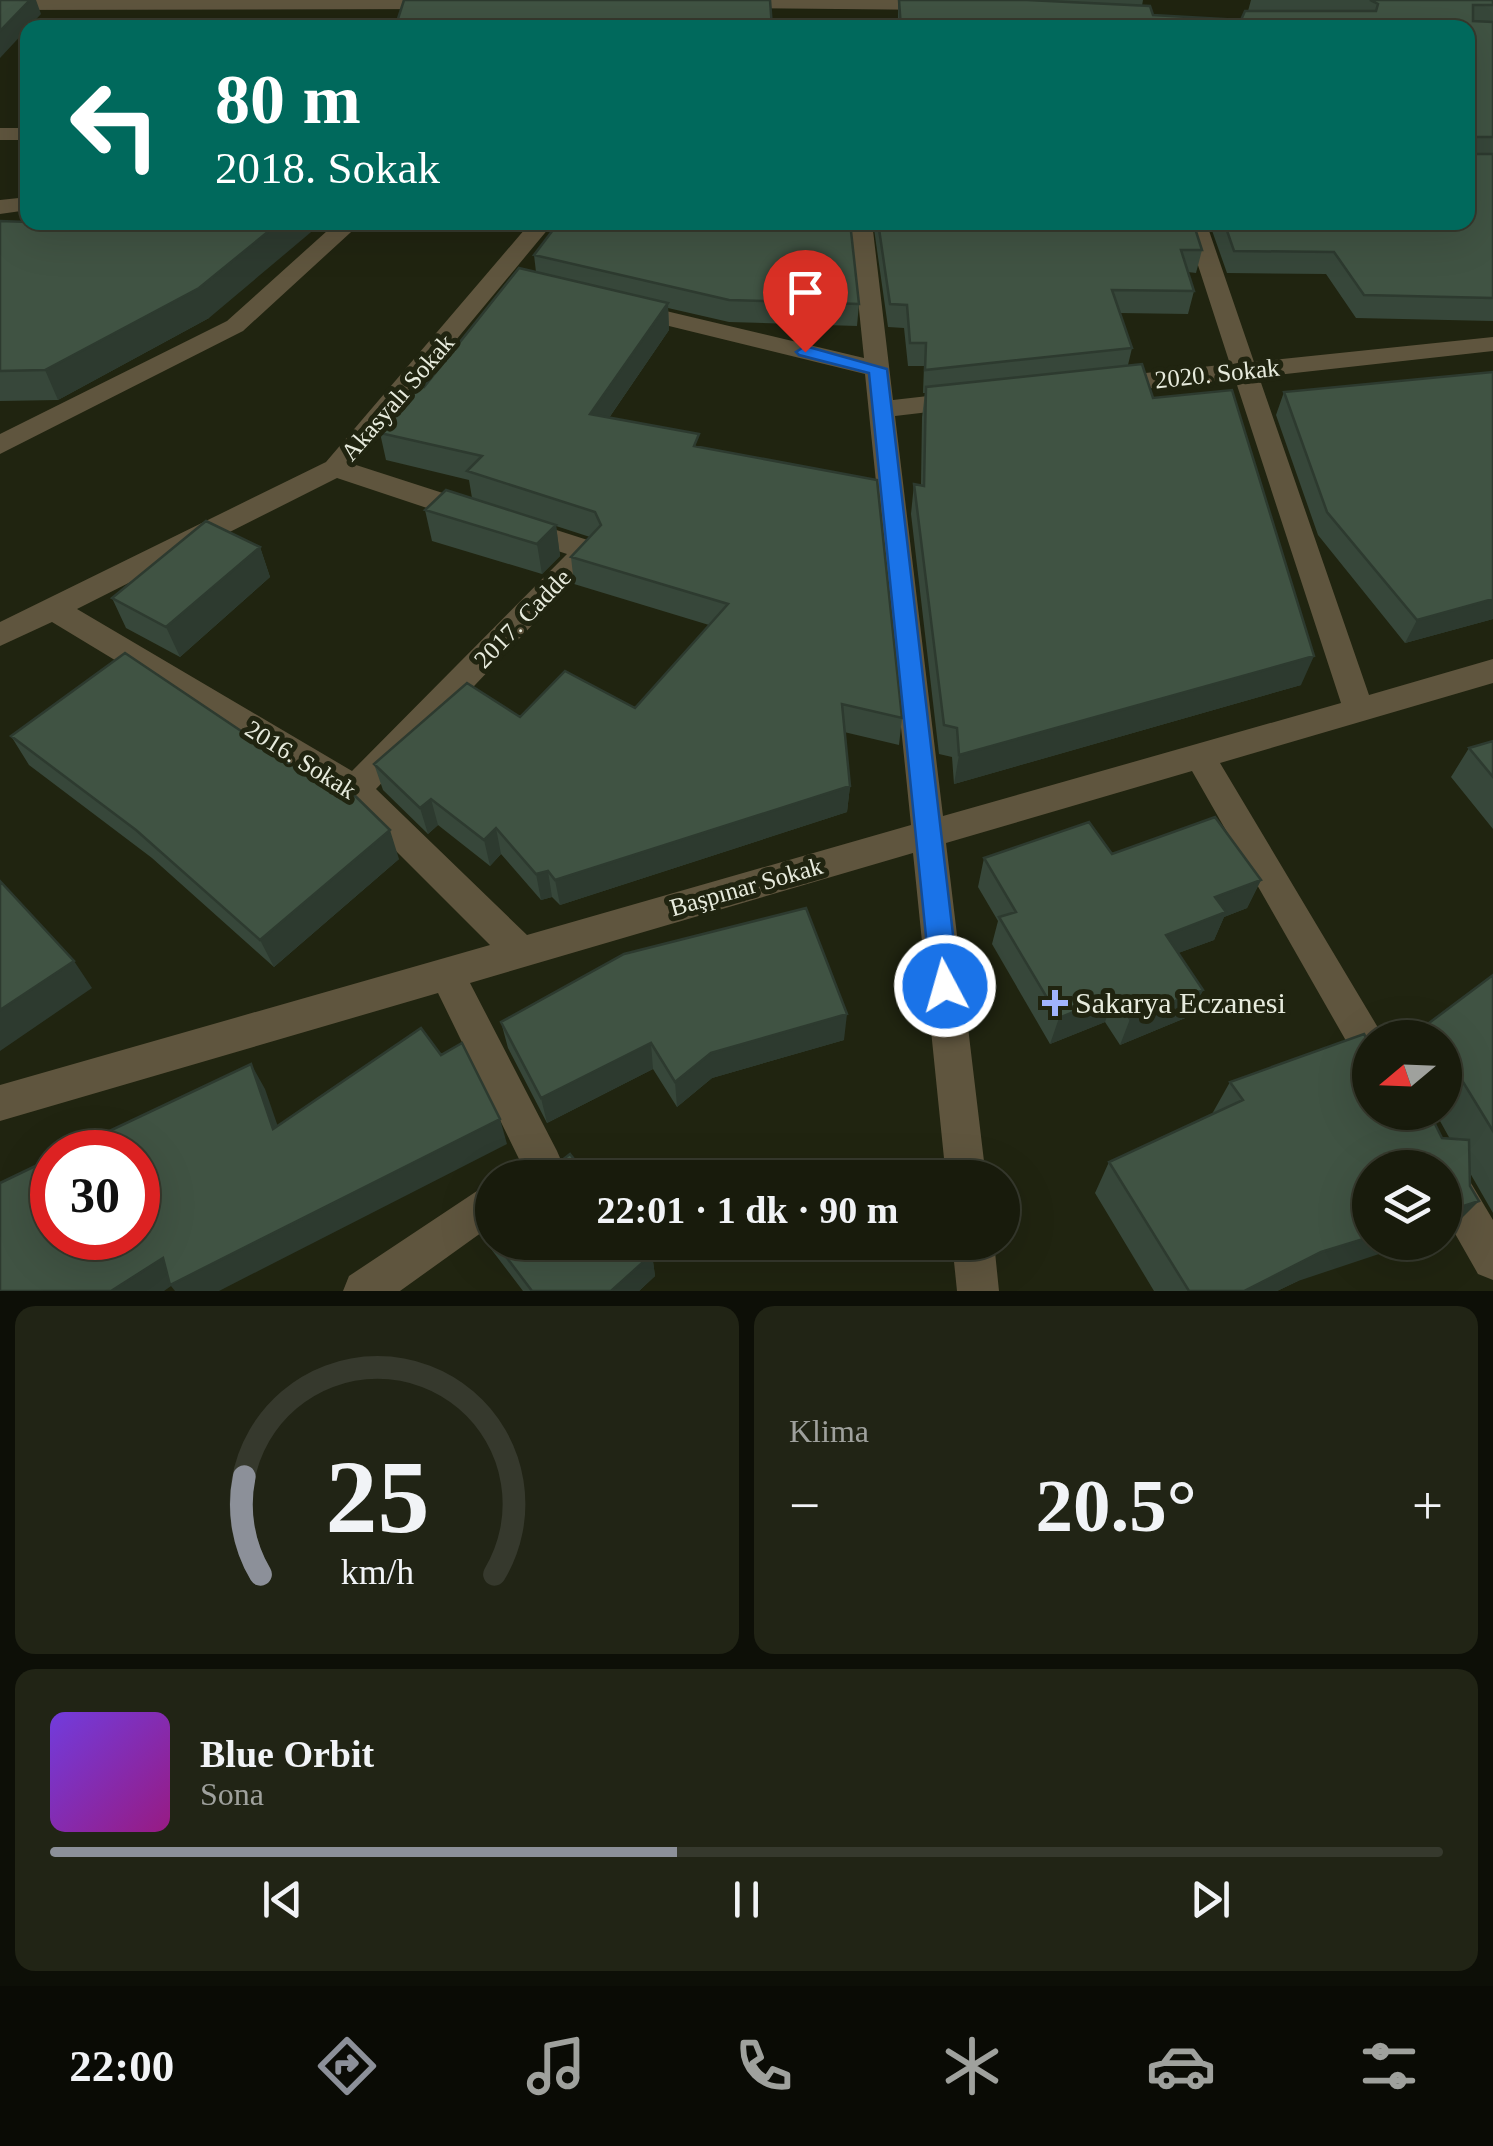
<!DOCTYPE html>
<html lang="tr">
<meta charset="utf-8">
<style>
:root{--surface:#181b0c;--page:#212415;--text:#f1f3f6;--muted:#9fa19d;--line:#36392d;--accent:#8c9099}
body{margin:0;font-family:"Times New Roman",serif;background:var(--page);color:var(--text);height:100vh;display:flex;flex-direction:column;font-size:38px;white-space:nowrap}
*{box-sizing:border-box;margin:0}
p{font-size:32px;color:var(--muted)}
.icon{flex:none;width:55px;height:55px;fill:none;stroke:currentColor;stroke-width:2;stroke-linecap:round;stroke-linejoin:round}
.map{position:relative;height:1291px;overflow:hidden}
.drawer{display:flex;flex-direction:column;gap:15px;padding:15px;background:#0d0f07;flex:1}
.drawer>*{flex:none}
.banner{position:absolute;left:20px;top:20px;width:1455px;height:210px;border-radius:20px;box-shadow:0 10px 40px #0002,0 0 0 2px var(--line);background:#00695c;color:#fff;overflow:hidden}
.needle{width:65px;rotate:251deg}
.tools{position:absolute;left:1352px;top:1020px;display:grid;gap:20px}
.tools a{display:grid;place-items:center;width:110px;height:110px;border-radius:50%;background:var(--surface);box-shadow:0 10px 40px #0002,0 0 0 2px var(--line);font-size:50px}
.speed{position:absolute;left:30px;top:1130px;display:flex;gap:20px;font-size:50px;font-weight:700;text-align:center}
.speed>*{display:grid;place-content:center;width:130px;height:130px;border-radius:50%;background:var(--surface);box-shadow:0 10px 40px #0002,0 0 0 2px var(--line);line-height:1}
.speed .limit{border:15px solid #d22;background:#fff;color:#111}
.pin{position:absolute;display:grid;place-items:center;width:85px;height:85px;color:#fff;margin:-102px -42px;border-radius:50% 50% 50% 0;rotate:-45deg;box-shadow:0 0 10px #0007}
.pin .icon{rotate:45deg}
.me{position:absolute;width:110px;margin:-55px;rotate:354deg;stroke-linejoin:round;filter:drop-shadow(0 0 8px #0008)}
.turn{display:flex;align-items:center;gap:35px;height:210px;padding:0 30px;font-size:45px}
.turn .icon{width:130px;height:130px;stroke-width:2.5}
.turn b{display:block;font-size:70px;line-height:85px}
.big{font-size:75px;font-weight:700;line-height:1.1}
.drawer .tile{flex:1;display:flex;flex-direction:column;justify-content:center;gap:15px;min-width:0;padding:0 35px;border-radius:20px;background:var(--page)}
.drawer .dial{align-items:center;gap:0}
.dial svg{height:260px;overflow:visible;fill:none;stroke:var(--line);stroke-width:7;stroke-linecap:round;text-anchor:middle}
.dial text{fill:var(--text);stroke:none}
.song{display:flex;align-items:center;gap:30px}
.cover{width:120px;height:120px;border-radius:15px;background:linear-gradient(135deg,hsl(260 70% 55%),hsl(310 70% 35%))}
.played{height:10px;border-radius:5px;background:linear-gradient(90deg,var(--accent) 45%,var(--line) 45%)}
.keys{display:flex;justify-content:space-around;direction:ltr}
.heat{display:flex;justify-content:space-between;align-items:center;font-size:55px;direction:ltr}
.drawer .tiles{flex:1;display:grid;gap:15px;grid-template-columns:1fr 1fr}
.tile:last-child{grid-column:span 2}
.trip{position:absolute;left:475px;top:1160px;width:545px;height:100px;border-radius:50px;background:var(--surface);box-shadow:0 10px 40px #0002,0 0 0 2px var(--line);font-weight:700;line-height:100px;text-align:center}
.tabs{display:flex;height:160px;justify-content:space-around;align-items:center;background:#0a0b05;color:var(--muted)}
.tabs .icon{width:70px;height:70px}
.tabs .current{color:var(--accent)}
.tabs b{font-size:45px;color:var(--text)}
.map>svg:first-child{display:block}
</style>
<div class="map">
<svg width="1493" height="1291" viewBox="0 0 1493 1291">
<rect width="100%" height="100%" fill="#202410"/>
<g fill="none" stroke-linecap="round" stroke-linejoin="round">
<path fill="#5f553e" fill-rule="evenodd" d="M0,0H449L452,4L443,9L0,10Z
M722,0H940L947,5L938,10L729,8L723,7Z
M0,128H28V140H0Z
M28,197V210L0,214V200Z
M337,222H362L243,331L0,454V434L227,321Z
M531,222H554L353,464L483,506L487,513L483,520H463L337,478L77,609L352,771L567,554L512,536L508,529L512,522L522,519L597,543L601,550L597,557L376,789L527,935L911,825L865,374L620,314V304L628,302L864,358L850,222H872L893,400L963,392L976,400L963,408L895,416L943,816L1341,703L1235,379L1108,393L1095,385L1108,377L1230,364L1184,222H1206L1254,362L1493,337V351L1259,377L1369,695L1493,659V683L1220,763L1383,1036L1370,1038V1065L1357,1060L1192,771L946,843L986,1178H946L913,853L470,983L557,1151L563,1165L558,1178H506L519,1159L438,993L0,1121V1085L490,945L343,798L52,622L0,646V622L326,462Z
M1445,1157L1459,1163L1493,1220V1280L1478,1274L1445,1216V1168H1429Z
M492,1181V1225L400,1291H343L349,1276Z
M952,1242H994L999,1291H957Z"/>
</g>
<path fill="#37473a" d="M898,0H1143L1142,6L1153,15L1241,20L1248,11L1251,0H1493V321L1356,318L1326,274L1227,273L1209,222H1468V28H898Z
M0,221L209,318L58,400L0,401Z
M873,222H1193L1202,250L1196,273L1188,272L1194,291L1188,314L1120,313L1132,348L1128,365L1153,398L1301,685L954,784L952,757L939,754L911,514L914,484L921,485L922,417L925,393H923L924,366H908L904,328L888,327Z
M613,225L859,304L857,326L729,322L668,308L669,330L609,418L700,447L902,718L899,745L844,732L850,786L847,812L560,905L552,897L541,900L501,854L490,866L438,825L428,834L383,790L374,764L520,717L635,708L709,625L574,584L571,557L590,537L556,526L560,556L542,574L432,541L425,510L472,498L469,480L386,460L380,433L536,272L534,255Z
M1284,392L1493,619L1405,643L1318,535L1276,415Z
M260,547L270,577L180,657L126,628L112,598Z
M11,736L399,859L274,967L152,858L29,765Z
M1493,741V829L1451,777L1469,748Z
M1112,854L1261,880L1247,908L1224,917L1214,940L1178,953L1203,990L1190,1016L1120,1045L1105,1022L1050,1044L992,944L998,921L978,887L984,858Z
M1493,975V1213L1470,1173L1449,1231L1445,1233V1168L1298,1281L1277,1291H1154L1095,1193L1109,1162L1212,1114L1230,1082L1370,1112L1442,1138L1450,1139L1435,1112H1445V1038Z
M501,1022L844,1040L712,1078L677,1107L653,1069L547,1123L508,1048Z
M492,1212V1242H643L652,1254L655,1276L639,1291H523L488,1245L479,1222Z"/>
<path fill="#2d3a2f" d="M30,0H36L41,14L0,58V31Z
M280,222H323L209,318L58,400L45,370Z
M668,303L669,330L593,441L590,414Z
M556,525L560,556L542,574L537,544Z
M260,547L270,577L180,657L166,627Z
M1493,599V619L1405,643L1417,620Z
M1314,656L1301,685L954,784L959,755Z
M850,786L847,812L560,905L555,880Z
M431,799L438,825L428,834L420,808Z
M496,828L501,854L490,866L484,840Z
M390,830L399,859L274,967L260,940Z
M548,871L552,897L541,900L536,874Z
M1261,880L1247,908L1224,917L1214,940L1154,962L1166,935L1215,897Z
M74,961L92,988L0,1051V1010Z
M1203,990L1190,1016L1120,1045L1130,1019Z
M1115,995L1105,1022L1050,1044L1059,1018Z
M847,1014L844,1040L712,1078L677,1107L675,1082L711,1053Z
M651,1043L653,1069L547,1123L541,1098Z
M251,1064L265,1089L287,1153L273,1129Z
M500,1119L507,1144L219,1291H175L171,1286L164,1291H111L163,1258Z
M1479,1201L1449,1231L1445,1233V1212Z
M1370,1237V1242H1415L1298,1281L1277,1291H1244L1321,1252Z
M652,1254L655,1276L639,1291H611Z"/>
<path fill="#405343" stroke="#2d3a2f" stroke-width="2.5" d="M0,0H30L0,31Z
M404,0H770L772,28H395Z
M899,0H1027L1150,6L1153,15L1241,20L1245,11H1376L1378,4L1370,0H1493V5H1473V21L1493,22V137H1474V154H1493V298L1364,295L1334,252L1234,251L1224,222H1468V28H901Z
M0,221L28,222H280L199,288L45,370L0,371Z
M559,222H601L613,225L614,222H850L859,304L729,300L534,255Z
M878,222H1193L1202,250H1181L1194,291L1112,290L1132,348L925,370L926,343H910L907,305L890,304Z
M519,268L668,303L590,414L699,434L694,446L877,480L902,718L842,704L850,786L555,880L548,871L536,874L496,828L484,840L431,799L420,808L374,764L467,683L520,717L565,671L635,708L728,604L571,557L601,525L595,512L467,471L482,456L380,433L418,385L424,387Z
M1142,364L1153,398L1232,390L1314,656L959,755L957,728L944,725L914,484L924,486L926,387Z
M1493,372V599L1417,620L1327,512L1284,392Z
M446,490L556,525L537,544L425,510Z
M206,521L260,547L166,627L112,598Z
M125,653L335,794L345,786L390,830L260,940L136,830L11,736Z
M1493,741V777L1469,748Z
M1215,817L1261,880L1215,897L1226,912L1166,935L1203,990L1130,1019L1115,995L1059,1018L999,917L1016,912L984,858L1089,822L1112,854Z
M0,881L74,961L0,1010Z
M806,908L847,1014L711,1053L675,1082L651,1043L541,1098L501,1022L624,954Z
M1493,975V1131L1460,1077H1445V1038H1409Z
M421,1028L441,1055L462,1043L500,1119L170,1285L163,1258L111,1291H0V1183L52,1158V1238H138V1152H65L251,1064L273,1129Z
M1364,1034L1370,1044V1112H1429L1442,1138L1469,1140L1470,1186L1479,1201L1445,1212V1168H1370V1237L1321,1252L1244,1291H1189L1109,1162L1243,1100L1230,1082Z
M570,1154L589,1178H539Z
M492,1212V1240L479,1222Z
M495,1242H643L652,1254L611,1291H532Z"/>
<path fill="#1a73e8" stroke="#114b97" stroke-width="2.5" d="M805,346L887,369L959,986L955,995L945,999L935,995L931,986L869,373L799,355L796,352Z"/>
<path fill="#a0b3fd" stroke="#202410" stroke-width="4" d="M1050 988h10v10h10v10h-10v10h-10v-10h-10v-10h10z"/>
<g text-anchor="middle" stroke-width="10" stroke-linejoin="round" paint-order="stroke">
<g font-size="25" fill="#e7ebdd" stroke="#202410">
<text transform="translate(1217 373) rotate(-6)" y="9">2020. Sokak</text>
<text transform="translate(397 397) rotate(-49)" y="9">Akasyalı Sokak</text>
<text transform="translate(522 618) rotate(-46)" y="9">2017. Cadde</text>
<text transform="translate(301 759) rotate(32)" y="9">2016. Sokak</text>
<text transform="translate(746 886) rotate(-16)" y="9">Başpınar Sokak</text>
</g>
<g font-size="30" fill="#e7ebdd" stroke="#202410" text-anchor="start">
<text x="1075" y="1013">Sakarya Eczanesi</text>
</g>
</g>
</svg>
<div class="tools">
<a><svg class="needle" viewBox="-14 -14 28 28"><path d="M0-13l5 13h-10z" fill="#e53935"/><path d="M0 13l5-13h-10z" fill="#9fa19d"/></svg></a>
<a><svg class="icon" aria-label="layers" viewBox="0 0 24 24"><path d="M12 4l9 5-9 5-9-5zM3 14l9 5 9-5"/></svg></a>
</div>
<div class="speed"><div class="limit">30</div></div>
<div class="pin" style="left:805px;top:352px;background:#d93025"><svg class="icon" aria-label="arrive" viewBox="0 0 24 24"><path d="M6 21V4h12l-3 4 3 4H6"/></svg></div>
<svg class="me" style="left:945px;top:986px" viewBox="-20 -20 40 40"><circle r="17" fill="#1a73e8" stroke="#fff" stroke-width="3"/><path d="M0-11L8 9 0 5-8 9z" fill="#fff"/></svg>
<div class="trip">22:01 · 1 dk · 90 m</div>
<div class="banner">
<div class="turn"><svg class="icon" aria-label="left" viewBox="0 0 24 24"><path d="M17 20v-9H6M10 6l-5 5 5 5"/></svg><div><b>80 m</b>2018. Sokak</div></div>
</div>
</div>
<section class="drawer">
<div class="tiles">
<div class="tile dial"><svg viewBox="0 0 100 80">
<path d="M14 69A42 42 0 1 1 86 69"/>
<path d="M14 69A42 42 0 0 1 9 39" stroke="#8c9099"/>
<text x="50" y="56" font-size="32" font-weight="700">25</text>
<text x="50" y="72" font-size="11">km/h</text>
</svg></div>
<div class="tile"><p>Klima</p>
<div class="heat"><a>−</a><b class="big">20.5°</b><a>+</a></div>
</div>
<div class="tile">
<div class="song"><i class="cover"></i><div><b>Blue Orbit</b><p>Sona</p></div></div>
<div class="played"></div>
<div class="keys"><svg class="icon" aria-label="previous" viewBox="0 0 24 24"><path d="M18 5L8 12l10 7zM5 5v14"/></svg><svg class="icon" aria-label="pause" viewBox="0 0 24 24"><path d="M8 5v14M16 5v14"/></svg><svg class="icon" aria-label="next" viewBox="0 0 24 24"><path d="M6 5l10 7-10 7zM19 5v14"/></svg></div>
</div>
</div>
</section>
<nav class="tabs">
<b>22:00</b>
<svg class="icon current" aria-label="directions" viewBox="0 0 24 24"><path d="M12 3l9 9-9 9-9-9zM9 14v-3h6M13 9l2 2-2 2"/></svg>
<svg class="icon" aria-label="music" viewBox="0 0 24 24"><path d="M9 18V5l10-2v13"/><circle cx="6" cy="18" r="3"/><circle cx="16" cy="16" r="3"/></svg>
<svg class="icon" aria-label="phone" viewBox="0 0 24 24"><path d="M5 4h4l2 5-3 2q2 4 5 5l2-3 5 2v4C11 20 4 13 5 4z"/></svg>
<svg class="icon" aria-label="climate" viewBox="0 0 24 24"><path d="M12 3v18M4 7l16 10M4 17L20 7"/></svg>
<svg class="icon" aria-label="car" viewBox="0 0 24 24"><path d="M5 17H2v-5l4-1 3-4h7l3 4 3 1v5h-3M9 17h6M6 11h13"/><circle cx="7" cy="17" r="2"/><circle cx="17" cy="17" r="2"/></svg>
<svg class="icon" aria-label="filters" viewBox="0 0 24 24"><path d="M4 7h16M4 17h16"/><circle cx="9" cy="7" r="2"/><circle cx="15" cy="17" r="2"/></svg>
</nav>
